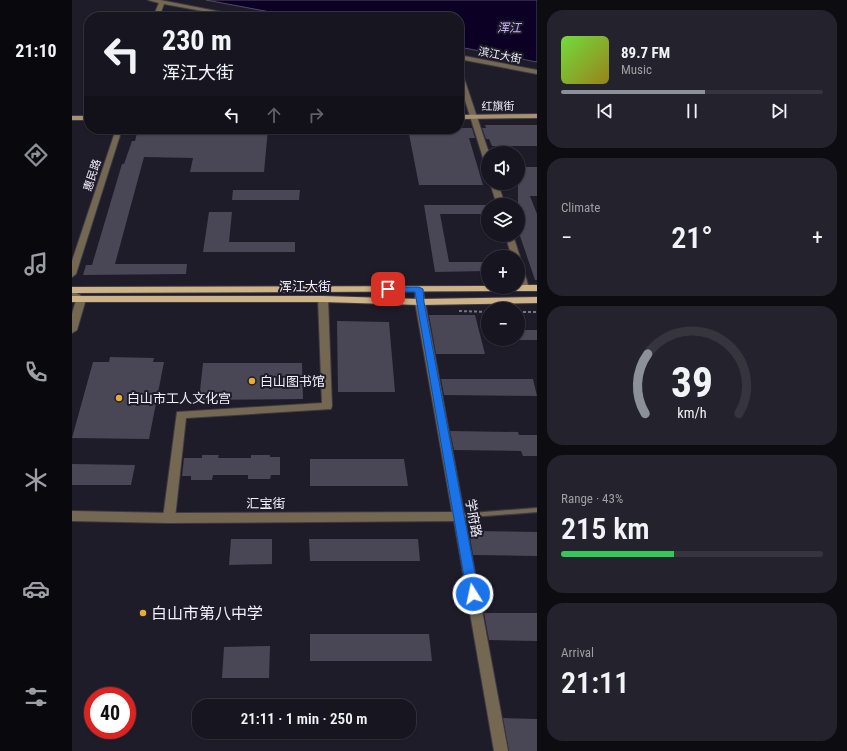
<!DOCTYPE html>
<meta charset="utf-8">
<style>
:root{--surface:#17151f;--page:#24222c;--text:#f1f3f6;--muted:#9e9fa4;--line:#36343d;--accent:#8c9099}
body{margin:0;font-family:"Roboto Condensed","Noto Sans SC",sans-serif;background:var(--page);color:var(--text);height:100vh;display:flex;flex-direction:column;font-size:15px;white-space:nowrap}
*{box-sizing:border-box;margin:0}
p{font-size:13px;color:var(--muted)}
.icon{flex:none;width:22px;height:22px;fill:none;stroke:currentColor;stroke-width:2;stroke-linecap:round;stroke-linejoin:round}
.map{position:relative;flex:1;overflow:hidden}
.side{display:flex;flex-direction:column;gap:10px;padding:10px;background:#0d0c11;width:310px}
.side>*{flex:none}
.guide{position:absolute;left:12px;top:12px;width:380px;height:122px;border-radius:16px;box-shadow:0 1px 3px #0004,0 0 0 1px var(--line);background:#17151f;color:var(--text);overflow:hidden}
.controls{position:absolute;left:409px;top:146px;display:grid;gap:8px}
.controls a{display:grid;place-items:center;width:44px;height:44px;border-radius:50%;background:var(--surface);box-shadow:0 1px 3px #0004,0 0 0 1px var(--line);font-size:20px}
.speed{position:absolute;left:12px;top:687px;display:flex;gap:8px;font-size:20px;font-weight:700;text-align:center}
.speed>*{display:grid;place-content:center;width:52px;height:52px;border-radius:50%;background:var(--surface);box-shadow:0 1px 3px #0004,0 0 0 1px var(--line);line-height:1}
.speed .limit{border:6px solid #d22;background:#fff;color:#111}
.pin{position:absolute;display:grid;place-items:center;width:34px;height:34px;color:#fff;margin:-17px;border-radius:8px;box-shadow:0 2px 6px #0006}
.me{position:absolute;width:44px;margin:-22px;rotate:350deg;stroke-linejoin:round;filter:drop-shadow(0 0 3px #0008)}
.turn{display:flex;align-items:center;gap:14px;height:84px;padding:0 12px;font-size:18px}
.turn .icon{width:52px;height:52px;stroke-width:2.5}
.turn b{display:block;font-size:28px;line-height:34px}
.lanes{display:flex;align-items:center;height:38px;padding:0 12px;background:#0003;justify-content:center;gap:20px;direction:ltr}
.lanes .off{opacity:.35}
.big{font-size:30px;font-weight:600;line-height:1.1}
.side .tile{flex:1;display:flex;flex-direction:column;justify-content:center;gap:6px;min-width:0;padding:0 14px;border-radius:16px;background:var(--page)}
.side .dial{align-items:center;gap:0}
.dial svg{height:104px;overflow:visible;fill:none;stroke:var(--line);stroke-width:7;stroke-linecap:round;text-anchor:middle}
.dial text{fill:var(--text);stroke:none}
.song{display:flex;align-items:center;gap:12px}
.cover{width:48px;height:48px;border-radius:6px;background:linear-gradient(135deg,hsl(100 70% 55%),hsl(50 70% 35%))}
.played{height:4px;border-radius:2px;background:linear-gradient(90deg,var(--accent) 55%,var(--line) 55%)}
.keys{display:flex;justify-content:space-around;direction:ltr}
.heat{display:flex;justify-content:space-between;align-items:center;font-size:22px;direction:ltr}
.charge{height:6px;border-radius:3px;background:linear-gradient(90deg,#34c759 43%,var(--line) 0)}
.trip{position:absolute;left:120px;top:699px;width:224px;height:40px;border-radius:16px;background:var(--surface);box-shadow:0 1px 3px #0004,0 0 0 1px var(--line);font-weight:600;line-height:40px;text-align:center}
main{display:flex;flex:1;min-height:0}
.tab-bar{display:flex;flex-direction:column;width:72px;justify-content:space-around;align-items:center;background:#09080c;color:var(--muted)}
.tab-bar .icon{width:28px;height:28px}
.tab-bar .current{color:var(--accent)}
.tab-bar b{font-size:18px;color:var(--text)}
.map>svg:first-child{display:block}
</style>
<main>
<nav class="tab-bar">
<b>21:10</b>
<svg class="icon current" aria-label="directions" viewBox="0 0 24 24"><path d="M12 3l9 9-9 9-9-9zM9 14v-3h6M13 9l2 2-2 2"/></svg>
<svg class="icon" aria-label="music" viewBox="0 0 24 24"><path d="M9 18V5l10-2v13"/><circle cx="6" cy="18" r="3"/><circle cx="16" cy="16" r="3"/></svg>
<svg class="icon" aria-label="phone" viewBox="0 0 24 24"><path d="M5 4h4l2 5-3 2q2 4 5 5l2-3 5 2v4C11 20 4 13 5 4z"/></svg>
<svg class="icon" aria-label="climate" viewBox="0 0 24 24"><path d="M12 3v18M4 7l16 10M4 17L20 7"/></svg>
<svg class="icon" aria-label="car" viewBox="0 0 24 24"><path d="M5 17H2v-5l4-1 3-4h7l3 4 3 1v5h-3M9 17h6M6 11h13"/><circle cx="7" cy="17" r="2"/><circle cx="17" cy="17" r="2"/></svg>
<svg class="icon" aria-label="filters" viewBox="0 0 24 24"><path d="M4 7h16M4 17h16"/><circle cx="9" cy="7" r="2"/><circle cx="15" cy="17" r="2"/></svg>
</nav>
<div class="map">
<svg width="465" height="751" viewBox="0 0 465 751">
<rect width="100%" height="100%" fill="#1f1c29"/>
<path fill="#0c0024" stroke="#514864" d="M134,0H465V62L387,47V17H225Z"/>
<path fill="#494656" d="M413,125H465V146H420L417,139H414L410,128H414Z
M387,128H400L403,138H397L411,185H347L336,129H387Z
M66,129H196L192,172H118L121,158L72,157L43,264H115L114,274L11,275L14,265H20L50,164H52L60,141H63Z
M446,167H465V196H458L465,214V280H463L446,230Z
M161,190H228L227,200H160Z
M352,205H416V214H368L377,262H416V271L363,272Z
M137,212H160L157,242H223V252H131Z
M357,315H403L413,354H364Z
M265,321L317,322L323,392H266Z
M446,330H465V340H446Z
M38,357L82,358L81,362H92L77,439L0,438L21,362H37Z
M131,363H230L231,399L127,400Z
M369,379H461L465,396L372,395Z
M378,431L446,432L447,435H465V456H451L449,451L382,450Z
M130,455H147L146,458H179V455H198V457H208V475H199L198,479H176V475H141L140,480H119V476H110L112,458H130Z
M238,459H332L336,486H238Z
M0,464L63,465L59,485H0Z
M397,531L465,532V556L401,555Z
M159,539H200V564L157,565Z
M237,539H346L348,561H238Z
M412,613H465V641L417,640Z
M238,634H357L360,661H238Z
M198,646L197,678H150L152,647Z
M431,718L465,719V751H437Z"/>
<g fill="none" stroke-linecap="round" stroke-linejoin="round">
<g stroke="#3d3a46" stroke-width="2.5">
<path id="service" d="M465,508V512L387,518H385L384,516L385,514H387Z"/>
</g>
<g stroke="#3d3a46" stroke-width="2">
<path id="minor" d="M251,296L256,299L260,406L259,409L114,418L103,518L101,521L97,523L93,521L91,518L105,412L250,403L246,299Z"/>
</g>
<g stroke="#3d3a46" stroke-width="2">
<path id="tertiary" d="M76,0H88L175,17H163L92,4L87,17H81L87,3Z
M387,55L465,70V74L387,59Z
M387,70L390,72L417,153H416V163L412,161L387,81Z
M44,129H50L4,274L0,277V261Z
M418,183H426L433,205H425Z
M433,235H441L448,257L447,259L446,257H440Z
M446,262L450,265L457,288L456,290H450C445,281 446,272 446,262Z
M347,286L351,289L353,302L436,751H422L382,521L97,523L0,521V511L97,513L380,512L343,302V289Z
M0,290L14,299L5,330L0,333V314L4,300L0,297Z"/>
</g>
<g stroke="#3d3a46" stroke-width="2">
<path id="secondary" d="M465,114V118L387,119V115Z
M0,116H17V120H0Z"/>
</g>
<g stroke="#3d3a46" stroke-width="2">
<path id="primary" d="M446,285H465V291L0,293V287L416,286V287H446Z
M0,296H251L348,299L465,297V303L348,305L251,302H0Z"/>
</g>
<path stroke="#777480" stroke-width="2" stroke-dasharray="3 2" stroke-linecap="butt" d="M387,311L416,312
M446,312H465"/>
<use href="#service" fill="#746853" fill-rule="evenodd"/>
<use href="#minor" fill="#746853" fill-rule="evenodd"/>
<use href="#tertiary" fill="#746853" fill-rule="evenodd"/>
<use href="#secondary" fill="#a69270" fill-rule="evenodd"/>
<use href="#primary" fill="#cdb386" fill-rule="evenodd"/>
</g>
<path fill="#1a73e8" stroke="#114b97" d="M313,287H347L351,289L352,302L407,594L405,598L401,599L397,598L395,594L343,292H316L312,289Z"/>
<g fill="#e6ac36" stroke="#1f1c29" stroke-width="1.5">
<circle cx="180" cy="381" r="4"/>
<circle cx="47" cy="398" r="4"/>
<circle cx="71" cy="613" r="4"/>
</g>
<g text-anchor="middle" stroke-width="4" stroke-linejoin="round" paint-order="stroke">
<g font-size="11" fill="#f2f0fa" stroke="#1f1c29">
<text transform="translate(428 55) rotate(11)" y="4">滨江大街</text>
<text transform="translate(426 106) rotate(-1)" y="4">红旗街</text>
<text transform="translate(20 175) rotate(-72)" y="4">惠民路</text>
</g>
<g font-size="12" font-style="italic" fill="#c3b1fe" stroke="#1f1c29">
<text x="437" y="32">浑江</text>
</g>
<g font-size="13" fill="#f2f0fa" stroke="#1f1c29">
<text x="233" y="291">浑江大街</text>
<text x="194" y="508">汇宝街</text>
<text transform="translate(402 518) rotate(80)" y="5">学府路</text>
</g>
<g font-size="13" fill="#f2f0fa" stroke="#1f1c29" text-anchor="start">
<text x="188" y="386">白山图书馆</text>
<text x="55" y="403">白山市工人文化宫</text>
</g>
<g font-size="16" fill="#f2f0fa" stroke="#1f1c29" text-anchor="start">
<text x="79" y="619">白山市第八中学</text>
</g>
</g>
</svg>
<div class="controls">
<a><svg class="icon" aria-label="sound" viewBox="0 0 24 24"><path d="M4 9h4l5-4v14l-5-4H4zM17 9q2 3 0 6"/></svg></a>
<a><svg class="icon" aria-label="layers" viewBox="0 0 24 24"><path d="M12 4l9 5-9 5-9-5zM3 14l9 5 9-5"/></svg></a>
<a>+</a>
<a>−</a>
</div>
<div class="speed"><div class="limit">40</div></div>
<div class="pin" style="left:316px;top:289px;background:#d93025"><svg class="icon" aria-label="arrive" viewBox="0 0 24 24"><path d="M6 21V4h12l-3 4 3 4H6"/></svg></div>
<svg class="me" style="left:401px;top:594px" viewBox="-20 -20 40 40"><circle r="17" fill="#1a73e8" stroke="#fff" stroke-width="3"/><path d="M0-11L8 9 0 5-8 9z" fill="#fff"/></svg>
<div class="trip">21:11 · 1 min · 250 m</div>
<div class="guide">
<div class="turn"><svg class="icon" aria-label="left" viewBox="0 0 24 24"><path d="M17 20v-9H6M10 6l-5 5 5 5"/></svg><div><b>230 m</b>浑江大街</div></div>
<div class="lanes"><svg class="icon" aria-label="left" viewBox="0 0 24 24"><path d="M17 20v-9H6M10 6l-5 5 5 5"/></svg><svg class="icon off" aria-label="ahead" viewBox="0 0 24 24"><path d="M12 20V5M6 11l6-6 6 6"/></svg><svg class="icon off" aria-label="right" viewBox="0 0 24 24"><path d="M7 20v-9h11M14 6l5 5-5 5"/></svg></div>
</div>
</div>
<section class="side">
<div class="tile">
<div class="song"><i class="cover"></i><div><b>89.7 FM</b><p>Music</p></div></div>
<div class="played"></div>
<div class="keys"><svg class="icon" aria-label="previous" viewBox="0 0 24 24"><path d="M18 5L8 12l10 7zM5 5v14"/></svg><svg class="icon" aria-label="pause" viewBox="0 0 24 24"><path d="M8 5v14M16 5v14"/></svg><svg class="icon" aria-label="next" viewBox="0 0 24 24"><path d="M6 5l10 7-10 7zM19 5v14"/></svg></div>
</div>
<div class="tile"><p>Climate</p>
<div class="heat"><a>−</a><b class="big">21°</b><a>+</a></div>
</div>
<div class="tile dial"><svg viewBox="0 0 100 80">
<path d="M14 69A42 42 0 1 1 86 69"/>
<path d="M14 69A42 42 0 0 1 16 23" stroke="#8c9099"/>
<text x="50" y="56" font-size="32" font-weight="700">39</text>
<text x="50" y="72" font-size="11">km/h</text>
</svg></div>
<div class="tile"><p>Range · 43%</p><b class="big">215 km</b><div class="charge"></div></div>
<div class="tile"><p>Arrival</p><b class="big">21:11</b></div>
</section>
</main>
